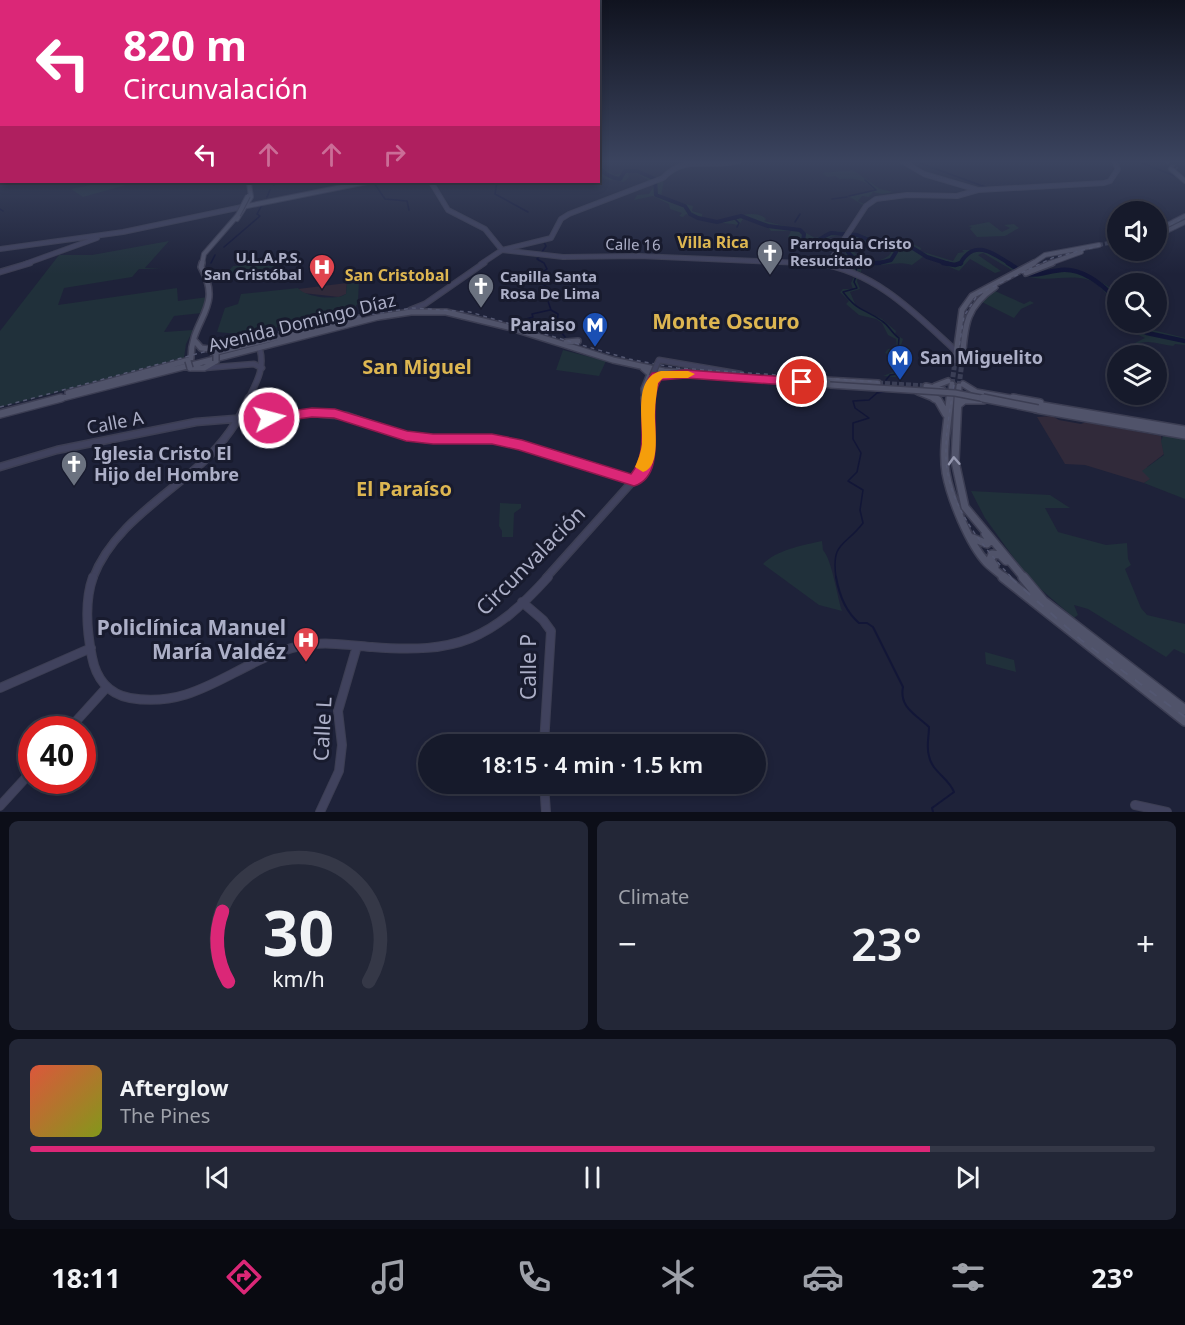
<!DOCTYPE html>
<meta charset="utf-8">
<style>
:root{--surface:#161a2b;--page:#232737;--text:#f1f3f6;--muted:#9ea1a9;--line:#353847;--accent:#db2777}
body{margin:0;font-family:"Noto Sans",sans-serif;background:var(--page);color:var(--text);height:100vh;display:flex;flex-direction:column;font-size:22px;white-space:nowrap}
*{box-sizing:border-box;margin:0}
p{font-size:20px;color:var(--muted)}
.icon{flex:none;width:33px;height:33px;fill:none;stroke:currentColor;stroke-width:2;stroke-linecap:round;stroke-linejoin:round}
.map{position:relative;height:812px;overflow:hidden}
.side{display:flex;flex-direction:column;gap:9px;padding:9px;background:#0c0e18;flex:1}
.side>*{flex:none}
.banner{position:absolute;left:0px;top:0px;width:600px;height:183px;box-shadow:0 3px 9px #0003,0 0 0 2px var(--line);background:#db2777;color:#fff;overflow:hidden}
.fabs{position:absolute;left:1107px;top:201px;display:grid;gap:12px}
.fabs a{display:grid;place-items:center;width:60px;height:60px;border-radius:50%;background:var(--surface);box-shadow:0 3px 9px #0003,0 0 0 2px var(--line);font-size:30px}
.speed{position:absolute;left:18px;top:716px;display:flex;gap:12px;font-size:30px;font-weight:700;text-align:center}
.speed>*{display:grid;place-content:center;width:78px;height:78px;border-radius:50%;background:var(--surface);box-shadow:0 3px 9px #0003,0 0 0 2px var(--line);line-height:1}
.speed .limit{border:9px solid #d22;background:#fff;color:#111}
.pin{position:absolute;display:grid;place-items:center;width:51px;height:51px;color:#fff;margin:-26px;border:3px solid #fff;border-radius:50%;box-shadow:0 2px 6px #0007}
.me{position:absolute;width:66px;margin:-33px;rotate:83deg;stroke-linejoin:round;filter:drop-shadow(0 0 4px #0008)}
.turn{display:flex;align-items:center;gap:21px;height:126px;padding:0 24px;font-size:27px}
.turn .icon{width:78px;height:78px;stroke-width:2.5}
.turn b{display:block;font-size:42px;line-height:51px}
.lanes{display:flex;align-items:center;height:57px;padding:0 24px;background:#0003;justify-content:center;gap:30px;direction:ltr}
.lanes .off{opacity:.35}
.big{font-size:45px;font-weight:600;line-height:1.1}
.side .tile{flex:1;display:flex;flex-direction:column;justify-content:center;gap:9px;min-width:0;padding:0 21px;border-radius:9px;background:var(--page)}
.side .dial{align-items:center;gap:0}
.dial svg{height:156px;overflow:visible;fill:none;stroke:var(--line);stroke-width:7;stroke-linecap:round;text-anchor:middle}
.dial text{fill:var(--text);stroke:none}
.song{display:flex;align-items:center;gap:18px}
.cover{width:72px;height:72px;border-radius:9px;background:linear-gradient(135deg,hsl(10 70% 55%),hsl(70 70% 35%))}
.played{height:6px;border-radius:3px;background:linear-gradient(90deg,var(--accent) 80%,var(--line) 80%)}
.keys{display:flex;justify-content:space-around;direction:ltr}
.heat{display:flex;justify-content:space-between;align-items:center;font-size:33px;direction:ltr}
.side .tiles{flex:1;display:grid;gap:9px;grid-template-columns:1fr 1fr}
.tile:last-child{grid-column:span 2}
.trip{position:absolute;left:418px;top:734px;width:348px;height:60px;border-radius:30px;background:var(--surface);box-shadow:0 3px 9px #0003,0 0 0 2px var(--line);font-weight:600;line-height:60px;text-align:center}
.menu{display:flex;height:96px;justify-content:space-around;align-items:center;background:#090a11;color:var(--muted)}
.menu .icon{width:42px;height:42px}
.menu .on{color:var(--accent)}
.menu b{font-size:27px;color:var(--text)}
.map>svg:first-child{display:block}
</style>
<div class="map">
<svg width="1185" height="812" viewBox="0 0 1185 812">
<rect width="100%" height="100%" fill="#1e2239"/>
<path fill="#312a3a" d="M347,283L346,294L339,297L303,293L298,289Z
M1052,416L1059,420L1081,424L1086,422L1161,436L1164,454L1147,467L1151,479L1144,483L1085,465L1065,464L1037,417Z"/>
<path fill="#20303a" d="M598,161L606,170L615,175L633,169L659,178L650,181L634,172L628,173L629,177L624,182L605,179L599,175Z
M853,170L880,189L894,192L882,194L873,192L869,197L862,196L858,201L864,204L870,201L863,205L848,196L874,190C864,179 854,178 840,179L835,176L827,177L822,173Z
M664,179L661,197L693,206L692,211L702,214V218C708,219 716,222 721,220C734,218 755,208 766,219L764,221L801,230L815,238L838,231L845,232L843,235L830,237L821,246L805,244L788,237L791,231H771L768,227L743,219L739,225C720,222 704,222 686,214L683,217L679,216L682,213L670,209L669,204L653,196L634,200L637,195L649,194L654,186L653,183Z
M105,182H137L83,197L71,189Z
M989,222L1002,232L1010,228L1004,225L1014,224L1019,228L1005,236L977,237L970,229L972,227L968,226Z
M850,233C859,234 875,235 873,246L854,252L863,261C874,261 884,262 891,253L886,241C909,238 901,238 921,248L920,251L953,261L958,253L964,252L962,250H988L1020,268L1012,270L983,253L978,255L1001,271L995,273L970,259L959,271L924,256L912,265C897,260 880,267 862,266L861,272L854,271V266L846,257L844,248L862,244L866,241L848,235Z
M169,241L145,268L162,269H139L132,277L64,288L58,305L177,288L178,301L208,297L202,313L174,316L164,332L193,330L186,344L184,358L179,361L0,407V331L59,255H92Z
M251,255H256L247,266H284L267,268L266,271L255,273V269L252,270L251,273L224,276L233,266H242Z
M1063,269C1084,272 1101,280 1117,293V320L1109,311L1107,298H1109C1087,263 1058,286 1026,276L1034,273L1038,275Z
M855,275L859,276L857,281L860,289L850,292L856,306L882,319L896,331L895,334L903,339L900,349L895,356L901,375L895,377L883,376L893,372L890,360L887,357L888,354L885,353L888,349L897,348L896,339L888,335L882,323L876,319L859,315L846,304L849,301L840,292L843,289H853L851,283Z
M359,281L358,301L367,300V303L356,305V314L255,331L237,337L238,334L217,332L225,308L238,304L241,294L298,288C304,297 337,301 346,294L347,283Z
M995,291L1024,304L1030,301L1034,303L1021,309L1014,318L980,301Z
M1120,323H1140L1149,329L1185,338V345L1175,344L1173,346C1161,345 1151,340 1140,343L1137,349L1129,346L1145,338L1116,325Z
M563,350L606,361L599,376L556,370Z
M1164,434L1185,437V499L1144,483L1150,479L1142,471L1164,455L1161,441Z
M971,491L1050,495L1070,508H1045L1058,532L1106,545L1127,543L1128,559L1131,565L1125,569L1141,608L1147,615L1185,624V654L1174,649L1166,657L1088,609L1074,605L1078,615L1074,618L1029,579L985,518Z
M500,503L521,504V508L514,513L513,537H502V531L499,526Z
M822,541L823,550C832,560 837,596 842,611L819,605L763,564C776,550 804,545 822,541Z
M985,652L1014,660L1016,672L986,664Z"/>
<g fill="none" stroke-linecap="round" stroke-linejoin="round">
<path stroke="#121637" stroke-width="1.5" d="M914,161L991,189
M1137,161L1175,176
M497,182L495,194L528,212
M374,183L385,199L407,201L409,210
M274,185L278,182
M849,196L876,190L865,180
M267,197L270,190
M832,199L847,197
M0,209L3,211
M733,217L739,223L737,227
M795,222L800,214
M224,247L260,216L257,214L262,205
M719,250L726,240
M542,252L546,246L544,242
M540,256L537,259L544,263L547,269L538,275L541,283L550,289L546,295L551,310L558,314L557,327L565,337
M211,263L215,255
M856,272L857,262
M856,276L854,282L857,288L843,292C859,313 864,308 882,321C890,326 891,333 899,338L898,349L891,356L897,374L890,375L886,380
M516,322L533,317L532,314L550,310
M836,578C831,541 845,547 863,523L860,510L863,490L848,481L857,472L861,453L853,439V423L869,418L855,408L853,401L869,400L877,393L887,391"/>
<path stroke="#121637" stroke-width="2" d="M836,577C839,594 846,612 859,623H867L873,627L903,687C899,707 915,714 929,727C929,737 926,747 929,756C932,772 949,778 954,792L932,808L933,812"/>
<path stroke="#121637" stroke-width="4" d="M598,166C604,174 610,178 620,179L625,171H637L655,179L656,195L685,206L690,214L698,218L717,222L741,216L768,226L800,230L804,234L803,241C817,245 820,237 831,233L857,235L870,240L872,244L846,249C856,267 874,265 891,260L896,252L890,244L897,239L900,240L927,257L949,264
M960,264C973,239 992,252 1010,264"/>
<path stroke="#121637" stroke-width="4.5" d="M863,263H879
M943,263L955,265L961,263
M1008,263C1037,282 1032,273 1061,270C1081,268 1101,283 1114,297V310L1118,314
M1125,322L1147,333L1185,341"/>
<path stroke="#3a3e55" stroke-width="4" stroke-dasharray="4 2" stroke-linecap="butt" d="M1166,161L1177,169
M1099,245L1118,241"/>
<path stroke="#3a3e55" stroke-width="5" stroke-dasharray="5 2" stroke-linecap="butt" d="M878,383L926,386
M952,384L955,361
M959,386L962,362"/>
<g stroke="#3c3e53" stroke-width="6">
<path id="secondary-far3" d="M902,161L924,174L978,190
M431,182L448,210L485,229L502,250L563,257L639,256L825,264
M0,249L123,232L242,207
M25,264L97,238
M481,264L502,250L551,238L561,219L569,214L663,178C685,154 710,169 739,161
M828,264L866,206L876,199L907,195L957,196L978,190L1104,183L1110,181L1118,169L1114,161"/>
</g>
<g stroke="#3c3e53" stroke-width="7">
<path id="secondary-far2" d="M817,263C875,271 915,313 956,351
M0,272L30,263
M410,310L425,304L484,263
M657,364L659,360L741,374
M204,368L254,364L262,368
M248,400C256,383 265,369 260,350"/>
</g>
<g stroke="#3c3e53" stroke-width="9">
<path id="secondary-far1" d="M0,467L57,450L196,422L312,413L347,416L396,433L420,438L507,441L634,481
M93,578C112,527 165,497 203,462C223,443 238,423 249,398
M546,578L641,472L649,445L647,410"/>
</g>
<g stroke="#3c3e53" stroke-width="10">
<path id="secondary" d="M93,577C84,602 87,632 92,657C96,678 108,694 130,698C199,710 236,660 300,646C323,641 349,645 372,647C457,654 491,640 548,577
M522,602L543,620L551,631L544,744
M0,688L91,648
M69,729L107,687
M544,783L546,812
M1135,805L1167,812
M0,806L32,771
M320,812L339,771L342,745L338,711L357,646"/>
</g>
<g stroke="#3c3e53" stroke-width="6">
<path id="primary-far3" d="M1171,169L1185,181
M242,207L367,182
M237,219L251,197L249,183
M1156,231L1185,216
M1156,236L1185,222
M202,264L204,254L238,215
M1032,264L1045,255L1099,245
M1048,264L1081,252"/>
</g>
<g stroke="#3c3e53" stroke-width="8">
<path id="primary-far2" d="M1026,273L1052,263
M194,340L201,348L217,350
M566,342L578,341
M213,353L359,318
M191,358C191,318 224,308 201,267L202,263
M955,361L962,310L972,296L1034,263
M962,362C965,328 964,308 995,287
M190,368H204L216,361
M643,368L650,374L644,389L645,400
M825,380L878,383
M963,384L976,392L1022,400
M926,386L943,390V393H939
M935,386L948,381
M918,392L938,400
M68,393L189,360
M55,400L378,317L411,312H446L508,327L613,360L664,371L833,385
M649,400L650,389L657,376L668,374
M950,400L952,384
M958,400L959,386"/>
</g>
<g stroke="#3c3e53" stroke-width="10">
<path id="primary-far1" d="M645,398L646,407
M934,398L938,400L946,414
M950,398C948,422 942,449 946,473C951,499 969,544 987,563C992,568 999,573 1005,578
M958,398L955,461L965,507L1024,578
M1013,398L1040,403
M958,405L964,400H984
M1037,405L1185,430
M1036,409L1185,435
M648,412L649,398
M0,414L61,398
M973,538L987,544L990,541L985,534
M995,566L990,559L992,554L1000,555L1006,561"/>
</g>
<g stroke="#3c3e53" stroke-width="12">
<path id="primary" d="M1003,577L1185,721
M1023,577L1043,601L1185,710"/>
</g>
<use href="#secondary-far3" stroke="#40425d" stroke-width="4"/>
<use href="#secondary-far2" stroke="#40425d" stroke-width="4.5"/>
<use href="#secondary-far1" stroke="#40425d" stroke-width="6"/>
<use href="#secondary" stroke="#40425d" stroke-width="8"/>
<use href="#primary-far3" stroke="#50536a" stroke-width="4"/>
<use href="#primary-far2" stroke="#50536a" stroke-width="5"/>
<use href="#primary-far1" stroke="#50536a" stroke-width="7"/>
<use href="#primary" stroke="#50536a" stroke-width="9"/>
<path stroke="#535771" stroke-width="1.5" stroke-dasharray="4 4" stroke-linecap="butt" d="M1173,169L1185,180
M1156,232L1185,217
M957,361L964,316L978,294L1052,258L1099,246
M954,385C950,409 945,434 946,459C948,505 982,546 1012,578
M0,407L300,326L412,308L470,312L629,359L677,368L878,382"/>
<path stroke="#535771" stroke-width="2" stroke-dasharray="9 9" stroke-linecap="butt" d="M1010,577L1081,640L1185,717"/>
<g stroke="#3c3e53" stroke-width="7" stroke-linecap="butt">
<path id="secondary-bridge" d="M652,376L657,364"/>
</g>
<g stroke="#3c3e53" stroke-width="6" stroke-linecap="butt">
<path id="primary-bridge-far2" d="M238,215L248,196"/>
</g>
<g stroke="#3c3e53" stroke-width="8" stroke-linecap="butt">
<path id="primary-bridge-far1" d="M216,355V361
M188,361L190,368
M830,385L955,393L991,400"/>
</g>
<g stroke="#3c3e53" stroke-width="10" stroke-linecap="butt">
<path id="primary-bridge" d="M983,398L1038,409"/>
</g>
<use href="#secondary-bridge" stroke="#40425d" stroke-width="4.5"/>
<use href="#primary-bridge-far2" stroke="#50536a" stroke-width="4"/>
<use href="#primary-bridge-far1" stroke="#50536a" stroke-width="5"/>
<use href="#primary-bridge" stroke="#50536a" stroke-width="7"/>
</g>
<defs><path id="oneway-chevron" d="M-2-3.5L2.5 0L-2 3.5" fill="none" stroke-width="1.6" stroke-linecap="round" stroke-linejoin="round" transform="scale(1.5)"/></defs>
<use stroke="#9598b0" href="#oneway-chevron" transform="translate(954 461) rotate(-93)"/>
<linearGradient id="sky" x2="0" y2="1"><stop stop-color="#10131f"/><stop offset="0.59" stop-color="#3b445f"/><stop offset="1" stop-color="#3b445f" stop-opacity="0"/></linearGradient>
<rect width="1185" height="274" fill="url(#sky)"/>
<path fill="#db2777" stroke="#8e194d" stroke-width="1.5" d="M686,370L802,378L808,382L802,386L686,378L661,380C644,404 672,475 634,486L519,450L492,444H433L406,441L334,418L312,417L269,423L262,418L269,414L312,408L335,409L407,431L433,434H492L522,440L631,474C654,446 630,403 652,373Z"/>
<path fill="#f59e0b" d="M661,371H688L695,374L688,378H663L658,383C657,393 655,402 655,412C654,427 662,467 643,472L635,467C638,460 641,452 642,444C644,422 632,378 661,371Z"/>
<defs>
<g id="church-pin" transform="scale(1.35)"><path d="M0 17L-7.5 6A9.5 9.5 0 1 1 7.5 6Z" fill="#6b7280" stroke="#181b2e"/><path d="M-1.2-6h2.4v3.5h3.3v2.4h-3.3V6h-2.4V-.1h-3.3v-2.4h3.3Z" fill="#fff"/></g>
<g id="hospital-pin" transform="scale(1.35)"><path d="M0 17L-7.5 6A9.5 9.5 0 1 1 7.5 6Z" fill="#e0444e" stroke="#181b2e"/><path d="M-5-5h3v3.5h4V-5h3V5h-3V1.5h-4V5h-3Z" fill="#fff"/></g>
<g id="metro-pin" transform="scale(1.35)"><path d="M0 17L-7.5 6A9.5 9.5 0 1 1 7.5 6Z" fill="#1a4fb4" stroke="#181b2e"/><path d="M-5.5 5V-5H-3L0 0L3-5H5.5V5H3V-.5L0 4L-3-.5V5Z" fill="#fff"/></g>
</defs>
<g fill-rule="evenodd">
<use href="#church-pin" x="770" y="253"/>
<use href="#hospital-pin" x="322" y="267"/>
<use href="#church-pin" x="481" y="286"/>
<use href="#metro-pin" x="595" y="325"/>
<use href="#metro-pin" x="900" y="358"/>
<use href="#church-pin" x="74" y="464"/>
<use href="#hospital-pin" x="306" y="640"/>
</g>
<g text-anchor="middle" stroke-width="6" stroke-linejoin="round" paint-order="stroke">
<g font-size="15" font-weight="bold" fill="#acafc7" stroke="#181b2e" text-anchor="start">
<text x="790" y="249">Parroquia Cristo<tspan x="790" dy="17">Resucitado</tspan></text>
<text x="302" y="263" text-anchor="end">U.L.A.P.S.<tspan x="302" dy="17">San Cristóbal</tspan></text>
<text x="500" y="282">Capilla Santa<tspan x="500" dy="17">Rosa De Lima</tspan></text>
</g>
<g font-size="15" fill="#acafc7" stroke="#181b2e">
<text transform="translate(633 245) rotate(1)" y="5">Calle 16</text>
</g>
<g font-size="16" font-weight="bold" fill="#ddb651" stroke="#181b2e">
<text x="713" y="248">Villa Rica</text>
<text x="397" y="281">San Cristobal</text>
</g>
<g font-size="18" fill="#acafc7" stroke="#181b2e">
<text transform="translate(302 323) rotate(-14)" y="6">Avenida Domingo Díaz</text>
<text transform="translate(115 423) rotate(-11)" y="6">Calle A</text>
</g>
<g font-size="18" font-weight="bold" fill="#acafc7" stroke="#181b2e" text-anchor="start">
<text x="576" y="331" text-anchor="end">Paraiso</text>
<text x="920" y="364">San Miguelito</text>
<text x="94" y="460">Iglesia Cristo El<tspan x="94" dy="21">Hijo del Hombre</tspan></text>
</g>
<g font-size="20" font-weight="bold" fill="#ddb651" stroke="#181b2e">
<text x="417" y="374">San Miguel</text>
<text x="404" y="496">El Paraíso</text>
</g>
<g font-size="21" font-weight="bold" fill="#ddb651" stroke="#181b2e">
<text x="726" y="329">Monte Oscuro</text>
</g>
<g font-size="21" fill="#acafc7" stroke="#181b2e">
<text transform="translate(531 561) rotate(-45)" y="7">Circunvalación</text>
<text transform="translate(529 667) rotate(-90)" y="7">Calle P</text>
<text transform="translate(323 729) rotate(-87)" y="7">Calle L</text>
</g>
<g font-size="21" font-weight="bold" fill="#acafc7" stroke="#181b2e" text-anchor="end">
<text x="286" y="635">Policlínica Manuel<tspan x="286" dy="24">María Valdéz</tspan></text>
</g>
</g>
</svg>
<div class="fabs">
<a><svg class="icon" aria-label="sound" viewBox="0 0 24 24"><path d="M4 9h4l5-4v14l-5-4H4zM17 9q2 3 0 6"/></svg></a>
<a><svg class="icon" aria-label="search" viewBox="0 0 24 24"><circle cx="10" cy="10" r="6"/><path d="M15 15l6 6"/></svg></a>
<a><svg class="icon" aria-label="layers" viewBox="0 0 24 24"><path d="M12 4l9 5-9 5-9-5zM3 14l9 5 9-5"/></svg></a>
</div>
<div class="speed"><div class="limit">40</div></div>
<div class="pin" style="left:802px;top:382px;background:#d93025"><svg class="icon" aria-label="arrive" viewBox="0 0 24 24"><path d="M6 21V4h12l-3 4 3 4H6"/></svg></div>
<svg class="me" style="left:269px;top:418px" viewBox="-20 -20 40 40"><circle r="17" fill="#db2777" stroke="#fff" stroke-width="3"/><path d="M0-11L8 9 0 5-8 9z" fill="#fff"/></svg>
<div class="trip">18:15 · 4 min · 1.5 km</div>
<div class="banner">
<div class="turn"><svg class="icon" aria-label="left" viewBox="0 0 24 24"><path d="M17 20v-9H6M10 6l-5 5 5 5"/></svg><div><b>820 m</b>Circunvalación</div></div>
<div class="lanes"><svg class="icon" aria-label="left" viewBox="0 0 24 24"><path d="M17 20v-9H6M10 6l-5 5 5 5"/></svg><svg class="icon off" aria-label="ahead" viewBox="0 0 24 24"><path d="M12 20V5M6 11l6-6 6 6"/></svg><svg class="icon off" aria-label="ahead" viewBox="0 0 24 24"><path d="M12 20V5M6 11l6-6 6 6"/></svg><svg class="icon off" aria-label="right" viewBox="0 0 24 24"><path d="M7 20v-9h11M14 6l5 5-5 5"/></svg></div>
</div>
</div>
<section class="side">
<div class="tiles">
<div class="tile dial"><svg viewBox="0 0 100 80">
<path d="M14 69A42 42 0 1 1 86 69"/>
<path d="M14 69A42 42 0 0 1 11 33" stroke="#db2777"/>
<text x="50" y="56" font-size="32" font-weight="700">30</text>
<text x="50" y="72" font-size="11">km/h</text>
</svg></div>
<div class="tile"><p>Climate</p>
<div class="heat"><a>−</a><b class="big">23°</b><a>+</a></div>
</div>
<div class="tile">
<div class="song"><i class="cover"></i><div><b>Afterglow</b><p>The Pines</p></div></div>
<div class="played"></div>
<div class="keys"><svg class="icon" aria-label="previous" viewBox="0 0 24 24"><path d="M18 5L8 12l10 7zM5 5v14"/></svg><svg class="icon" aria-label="pause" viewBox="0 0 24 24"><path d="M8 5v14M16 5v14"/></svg><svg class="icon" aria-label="next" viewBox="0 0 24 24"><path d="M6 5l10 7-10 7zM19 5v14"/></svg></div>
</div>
</div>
</section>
<nav class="menu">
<b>18:11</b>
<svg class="icon on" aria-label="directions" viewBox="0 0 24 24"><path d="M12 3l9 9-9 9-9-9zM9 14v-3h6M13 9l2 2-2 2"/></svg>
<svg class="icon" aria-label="music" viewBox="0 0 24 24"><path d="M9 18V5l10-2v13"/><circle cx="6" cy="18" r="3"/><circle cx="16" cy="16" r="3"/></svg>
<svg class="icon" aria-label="phone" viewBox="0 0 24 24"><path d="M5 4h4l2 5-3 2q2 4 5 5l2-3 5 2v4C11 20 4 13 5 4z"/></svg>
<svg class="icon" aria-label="climate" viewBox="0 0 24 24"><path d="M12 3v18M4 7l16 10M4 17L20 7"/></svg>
<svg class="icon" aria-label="car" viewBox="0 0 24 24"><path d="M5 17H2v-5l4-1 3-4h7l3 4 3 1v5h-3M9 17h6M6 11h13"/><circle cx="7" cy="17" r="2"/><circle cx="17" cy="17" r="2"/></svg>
<svg class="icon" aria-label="filters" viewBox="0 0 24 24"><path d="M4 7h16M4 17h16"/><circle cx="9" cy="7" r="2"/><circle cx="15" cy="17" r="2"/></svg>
<b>23°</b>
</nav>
